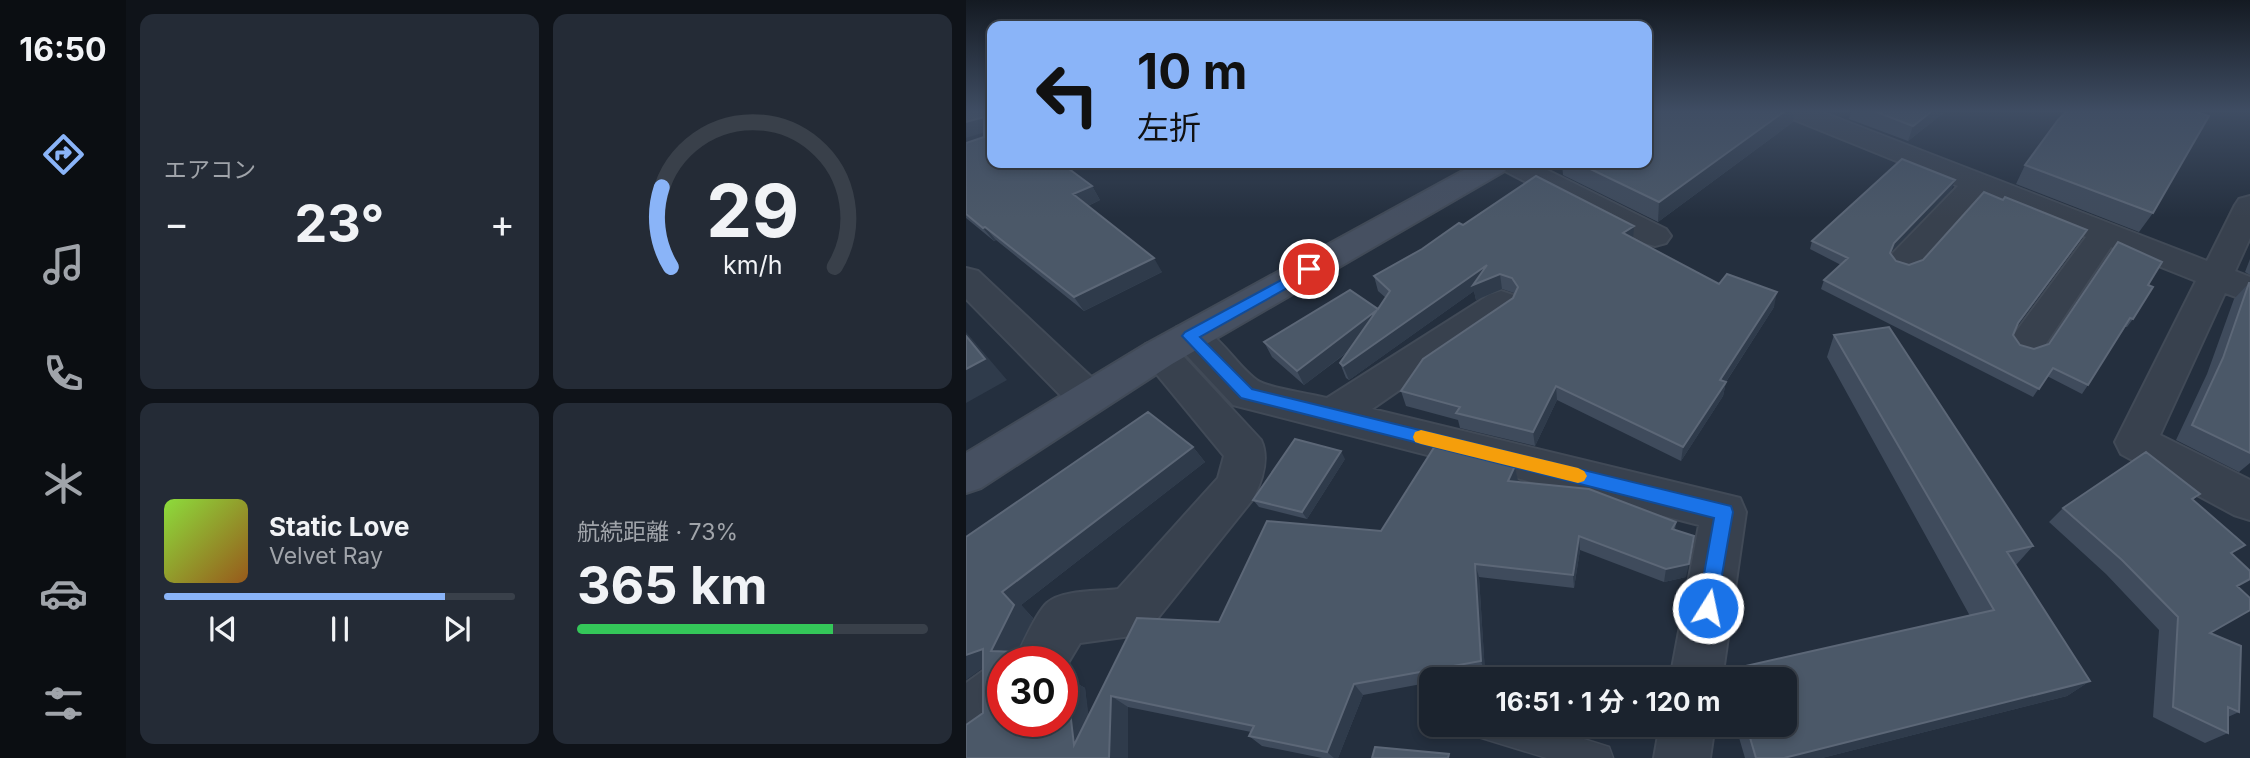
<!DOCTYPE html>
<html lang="ja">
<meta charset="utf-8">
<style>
:root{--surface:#1b232e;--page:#242b36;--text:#f1f3f6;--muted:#a0a4aa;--line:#39404a;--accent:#8ab4f8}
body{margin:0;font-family:Inter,"Noto Sans JP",sans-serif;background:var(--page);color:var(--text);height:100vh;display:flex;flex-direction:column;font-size:26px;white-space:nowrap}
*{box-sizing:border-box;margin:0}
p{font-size:23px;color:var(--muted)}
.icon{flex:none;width:38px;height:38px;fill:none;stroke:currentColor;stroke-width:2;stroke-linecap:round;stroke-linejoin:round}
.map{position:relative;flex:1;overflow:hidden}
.side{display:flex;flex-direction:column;gap:14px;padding:14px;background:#0f1319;width:840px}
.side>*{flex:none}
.hud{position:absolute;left:21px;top:21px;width:665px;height:147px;border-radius:14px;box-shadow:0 4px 10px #0003,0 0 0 2px var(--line);background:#8ab4f8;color:#111;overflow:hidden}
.speed{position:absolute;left:21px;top:646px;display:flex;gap:14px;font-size:35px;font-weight:700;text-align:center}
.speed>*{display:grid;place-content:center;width:91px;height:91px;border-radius:50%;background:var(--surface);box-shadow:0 4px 10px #0003,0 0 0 2px var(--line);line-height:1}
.speed .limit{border:10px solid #d22;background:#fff;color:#111}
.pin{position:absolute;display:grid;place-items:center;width:60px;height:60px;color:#fff;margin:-30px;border:4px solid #fff;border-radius:50%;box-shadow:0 2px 7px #0007}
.me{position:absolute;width:77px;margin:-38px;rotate:10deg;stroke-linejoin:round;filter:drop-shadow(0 0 5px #0008)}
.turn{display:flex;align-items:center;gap:24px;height:147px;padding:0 35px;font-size:32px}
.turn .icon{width:91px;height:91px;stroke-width:2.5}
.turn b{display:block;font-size:49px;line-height:60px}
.big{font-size:52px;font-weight:700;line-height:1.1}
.side .card{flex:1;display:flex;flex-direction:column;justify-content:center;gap:10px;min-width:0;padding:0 24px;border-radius:14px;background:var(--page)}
.side .dial{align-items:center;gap:0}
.dial svg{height:182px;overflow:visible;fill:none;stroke:var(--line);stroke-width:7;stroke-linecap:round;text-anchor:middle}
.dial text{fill:var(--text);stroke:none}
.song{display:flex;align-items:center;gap:21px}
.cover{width:84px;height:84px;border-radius:10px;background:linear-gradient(135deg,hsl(90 70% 55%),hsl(30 70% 35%))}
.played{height:7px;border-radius:4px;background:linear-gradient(90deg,var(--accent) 80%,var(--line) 80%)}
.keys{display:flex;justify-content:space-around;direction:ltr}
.heat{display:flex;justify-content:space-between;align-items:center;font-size:38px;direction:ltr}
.charge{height:10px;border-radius:5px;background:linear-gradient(90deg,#34c759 73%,var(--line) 0)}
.side .tiles{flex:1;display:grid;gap:14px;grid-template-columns:repeat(2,1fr)}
.trip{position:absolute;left:453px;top:667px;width:378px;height:70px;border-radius:14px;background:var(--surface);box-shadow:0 4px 10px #0003,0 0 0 2px var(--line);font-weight:700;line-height:70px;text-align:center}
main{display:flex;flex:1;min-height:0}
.dock{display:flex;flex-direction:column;width:126px;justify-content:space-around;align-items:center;background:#0b0e12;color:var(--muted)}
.dock .icon{width:49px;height:49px}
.dock .selected{color:var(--accent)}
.dock b{font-size:32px;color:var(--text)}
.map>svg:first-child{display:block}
</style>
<main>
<nav class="dock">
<b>16:50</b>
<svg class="icon selected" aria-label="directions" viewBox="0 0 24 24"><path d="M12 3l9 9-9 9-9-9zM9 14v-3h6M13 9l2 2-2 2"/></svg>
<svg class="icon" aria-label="music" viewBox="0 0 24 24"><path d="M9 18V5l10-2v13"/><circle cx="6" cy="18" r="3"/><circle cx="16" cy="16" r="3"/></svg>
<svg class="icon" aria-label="phone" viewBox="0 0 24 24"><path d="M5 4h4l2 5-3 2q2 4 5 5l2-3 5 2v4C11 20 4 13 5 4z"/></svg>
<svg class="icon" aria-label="climate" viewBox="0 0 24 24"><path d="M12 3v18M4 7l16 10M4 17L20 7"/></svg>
<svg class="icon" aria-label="car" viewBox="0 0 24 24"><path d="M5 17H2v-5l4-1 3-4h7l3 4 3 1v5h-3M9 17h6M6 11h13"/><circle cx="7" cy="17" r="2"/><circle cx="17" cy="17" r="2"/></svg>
<svg class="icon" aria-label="filters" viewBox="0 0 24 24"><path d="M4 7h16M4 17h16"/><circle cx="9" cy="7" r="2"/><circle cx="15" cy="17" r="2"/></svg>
</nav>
<section class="side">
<div class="tiles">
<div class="card"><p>エアコン</p>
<div class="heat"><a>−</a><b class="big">23°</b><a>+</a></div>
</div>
<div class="card dial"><svg viewBox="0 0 100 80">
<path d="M14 69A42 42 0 1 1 86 69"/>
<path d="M14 69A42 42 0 0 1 10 34" stroke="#8ab4f8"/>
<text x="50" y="56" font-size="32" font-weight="700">29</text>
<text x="50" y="72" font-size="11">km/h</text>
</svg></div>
<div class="card">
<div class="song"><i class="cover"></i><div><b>Static Love</b><p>Velvet Ray</p></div></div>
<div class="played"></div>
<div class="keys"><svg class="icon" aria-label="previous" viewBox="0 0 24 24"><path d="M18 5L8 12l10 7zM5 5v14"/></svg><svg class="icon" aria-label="pause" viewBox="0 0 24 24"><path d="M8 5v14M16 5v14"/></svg><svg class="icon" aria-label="next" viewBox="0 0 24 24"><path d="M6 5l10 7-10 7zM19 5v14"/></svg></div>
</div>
<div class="card"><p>航続距離 · 73%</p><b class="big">365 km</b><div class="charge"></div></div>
</div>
</section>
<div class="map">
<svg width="1284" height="758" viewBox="0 0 1284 758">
<rect width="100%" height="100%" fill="#242f3e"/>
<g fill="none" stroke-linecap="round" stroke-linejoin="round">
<g stroke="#414a57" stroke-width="3">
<path id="lane" d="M502,724H570L643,747L647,758H581L506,735Z"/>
</g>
<g stroke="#414a57" stroke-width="4">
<path id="street" d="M815,111H853L1241,261L1269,205L1273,199L1284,196V238L1269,271L1284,277V302L1259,293L1194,435L1284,480V520L1268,515L1155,454L1149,442L1230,281L1145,247L1075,351L1062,355L1049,351L1044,342L1049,333L1120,237L1016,195L951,267L939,271L927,267L923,260L927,253L992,186L819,116Z
M531,163H567L700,229L705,236L700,243L689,246L678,243L535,169Z
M0,268L12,271L135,386L141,397L135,408L121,412L107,408L0,299Z
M535,291L547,295L552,303L547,311L406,409L774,498L780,512L756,679H704L733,525L267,405L211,345L206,336L211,327C247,316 265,363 292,381C303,388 345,394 361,398L523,295Z
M193,340L206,344L295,440C304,459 296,481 287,499L183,629L165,636L114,643L96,673V662H48C54,648 71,612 81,603C97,589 133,592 152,589L252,478L258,456L174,354L180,344Z
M37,663L38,721L19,734L0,742V683L18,670Z
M694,724H749L744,758H688Z"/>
</g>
<g stroke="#414a57" stroke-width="4">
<path id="secondary" d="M511,163H546L542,169L206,364L15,488L0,493V453L180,344Z"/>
</g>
<use href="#lane" fill="#38414e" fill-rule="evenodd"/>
<use href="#street" fill="#38414e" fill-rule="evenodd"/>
<use href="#secondary" fill="#465061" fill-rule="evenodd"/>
</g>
<path fill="#3f4b5c" d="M0,111L126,186L134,200L122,206L196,272L118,311L30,240L28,241L0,218V143L18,137V133Z
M885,111H980L942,141L883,119Z
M827,122L692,222L597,175L596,163H681Z
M417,163H442L429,170Z
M1059,165L1187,213L1173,232L1050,184Z
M986,189L925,252L924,253L930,261L943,265L1116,238L1050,327L1047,335L1054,345L1068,349L1083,344L1182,285L1167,319L1161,327H1159L1122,385L1116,394L1081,376L1067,397L855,289L858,280L875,265L844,249L846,241Z
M497,225L667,239L753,284L808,307L760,382L757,396L715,461L591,400L569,446L494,428L492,420L440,406L435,391L547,298L549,294L548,293L536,289L510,300L508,291L383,380L380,378L374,363L383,351L338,385L306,357L298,342L412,309L420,298L412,291L408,276Z
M1284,259V275L1279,272Z
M1283,283H1284V463L1273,472L1210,440L1241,374L1268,299Z
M868,335L1067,546L1050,565L1124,681L1101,696L856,758H779L769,724H819V679H759L762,670L1004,616L861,357Z
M227,447L239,462L55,605L67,618L51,652L74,653L82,658L104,665L105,680L119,688L122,716L171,618L253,622L415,531L549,466L552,482L710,522L709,530L720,577L698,582L614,550L608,588L513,577L519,673L485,679H466V682L397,695L372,758H356L296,746L283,736L285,732L162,707V758H0L17,713V668L0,537Z
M379,459L341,519L293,507L287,500Z
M1234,494L1227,500L1266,555L1272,587L1245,633L1273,712L1262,717V733L1239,743L1187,717L1193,630L1140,574L1083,522L1097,508Z"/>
<path fill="#2f3b4b" d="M819,111H829L827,122L692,222L693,202Z
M966,111H980L942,141L947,126Z
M18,117L26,130L0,138V122Z
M200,163H218L204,169Z
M427,163H442L429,170Z
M989,180L986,189L925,252L928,243Z
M126,186L134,200L117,208L107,194Z
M668,226L667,240L657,233Z
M19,227L30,240L28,241L17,228Z
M1121,230L1116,238L1047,332L1052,323Z
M188,258L196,272L118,311L108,297Z
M521,265L534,274L536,289L510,300L508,291L383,380L377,366Z
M811,292L808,307L752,394L754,380Z
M411,310L416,325L338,385L331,371Z
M0,332L41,380L0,403Z
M760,382L757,396L715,461L717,447Z
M590,386L591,400L569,446L567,432Z
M227,447L239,462L55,605L67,618L46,662L25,651L36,592Z
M375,451L379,459L341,519L336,512Z
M549,466L552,481L545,496L542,481Z
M613,536L614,550L608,588L607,575Z
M509,564L513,577L519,673L515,661Z
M723,564L720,577L698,582L700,569Z
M17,649V668L0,680V655Z
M74,653L85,660V654L104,665L105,680L119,688L128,755L108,745L96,688V662H74Z
M1124,681L1101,696L856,758H818Z
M388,684L397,695L372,758H368L361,752Z
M145,696L162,707V758H143Z"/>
<path fill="#4b5868" stroke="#5c6777" stroke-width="2" d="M0,111H26V163H95L126,186L107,194L188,258L108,297L19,227L17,228L0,214V143L18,137V117L0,122Z
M681,111H819L693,202L612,163H681Z
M908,111H966L947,126Z
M1101,111H1228L1243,116L1187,213L1059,165L1092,120Z
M936,159L989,180L928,243L924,253L930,261L943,265L957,260L1018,192L1037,200L1039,197L1121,230L1052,323L1047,335L1054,345L1068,349L1083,344L1152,242L1196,262L1182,285L1187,287L1167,319L1164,318L1122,385L1087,368L1073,389L858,280L882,258L846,241Z
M570,176L668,226L657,233L753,284L761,274L811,292L754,380L760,382L717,447L590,386L567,432L490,413L494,407L435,391L457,359L547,298L552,287L546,278L534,274L507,285L521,265L377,366L374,363L411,310L331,371L298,342L384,290L412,309L424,291L408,276L456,249L493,223L497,225Z
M1283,283H1284V453L1226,425L1257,358Z
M923,327L1067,546L1041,552L1124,681L818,758H790L780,724H819V679H765L762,670L1028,610L868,335Z
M0,336L19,359L0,369Z
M182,412L227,447L36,592L48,605L25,651L74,653V662H37V721H96V679L100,677L108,745L171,618L253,622L301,521L415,531L469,446L549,466L542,481L623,489L710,522L706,529L728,536L723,564L700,569L613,536L607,575L509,564L515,661L388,684L361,752L283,736L288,726L145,696L143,758H0V725L17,713V649L0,655V537Z
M329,439L375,451L336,512L287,500Z
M1180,452L1234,494L1226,499L1279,545L1265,553L1284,571V579L1271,586L1284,598V610L1244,633L1275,646L1273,712L1262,707V733L1207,707L1212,617L1156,560L1097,508Z
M85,654L86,662H79Z
M409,747L483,754L482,758H406Z"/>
<linearGradient id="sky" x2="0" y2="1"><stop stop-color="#141a22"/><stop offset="0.51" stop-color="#3f4d63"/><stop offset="1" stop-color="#3f4d63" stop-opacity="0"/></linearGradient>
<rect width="1284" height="218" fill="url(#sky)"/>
<path fill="#1a73e8" stroke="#114b97" stroke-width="2" d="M343,265L348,266V273L234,337L286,389L765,506L767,512L749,615L742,617L735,615L732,608L748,518L275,398L216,336L219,332Z"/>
<path fill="#f59e0b" d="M455,430L612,468L618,471L621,476L618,481L612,483L455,444L449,442L447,437L449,432Z"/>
</svg>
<div class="speed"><div class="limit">30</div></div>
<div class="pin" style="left:343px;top:269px;background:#d93025"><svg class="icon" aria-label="arrive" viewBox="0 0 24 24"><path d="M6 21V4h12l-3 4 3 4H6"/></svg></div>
<svg class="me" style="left:742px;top:608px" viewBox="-20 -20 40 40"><circle r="17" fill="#1a73e8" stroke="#fff" stroke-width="3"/><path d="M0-11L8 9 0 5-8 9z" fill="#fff"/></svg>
<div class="trip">16:51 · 1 分 · 120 m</div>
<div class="hud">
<div class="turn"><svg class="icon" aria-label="left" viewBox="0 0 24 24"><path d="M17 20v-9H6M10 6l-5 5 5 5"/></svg><div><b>10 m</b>左折</div></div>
</div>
</div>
</main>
